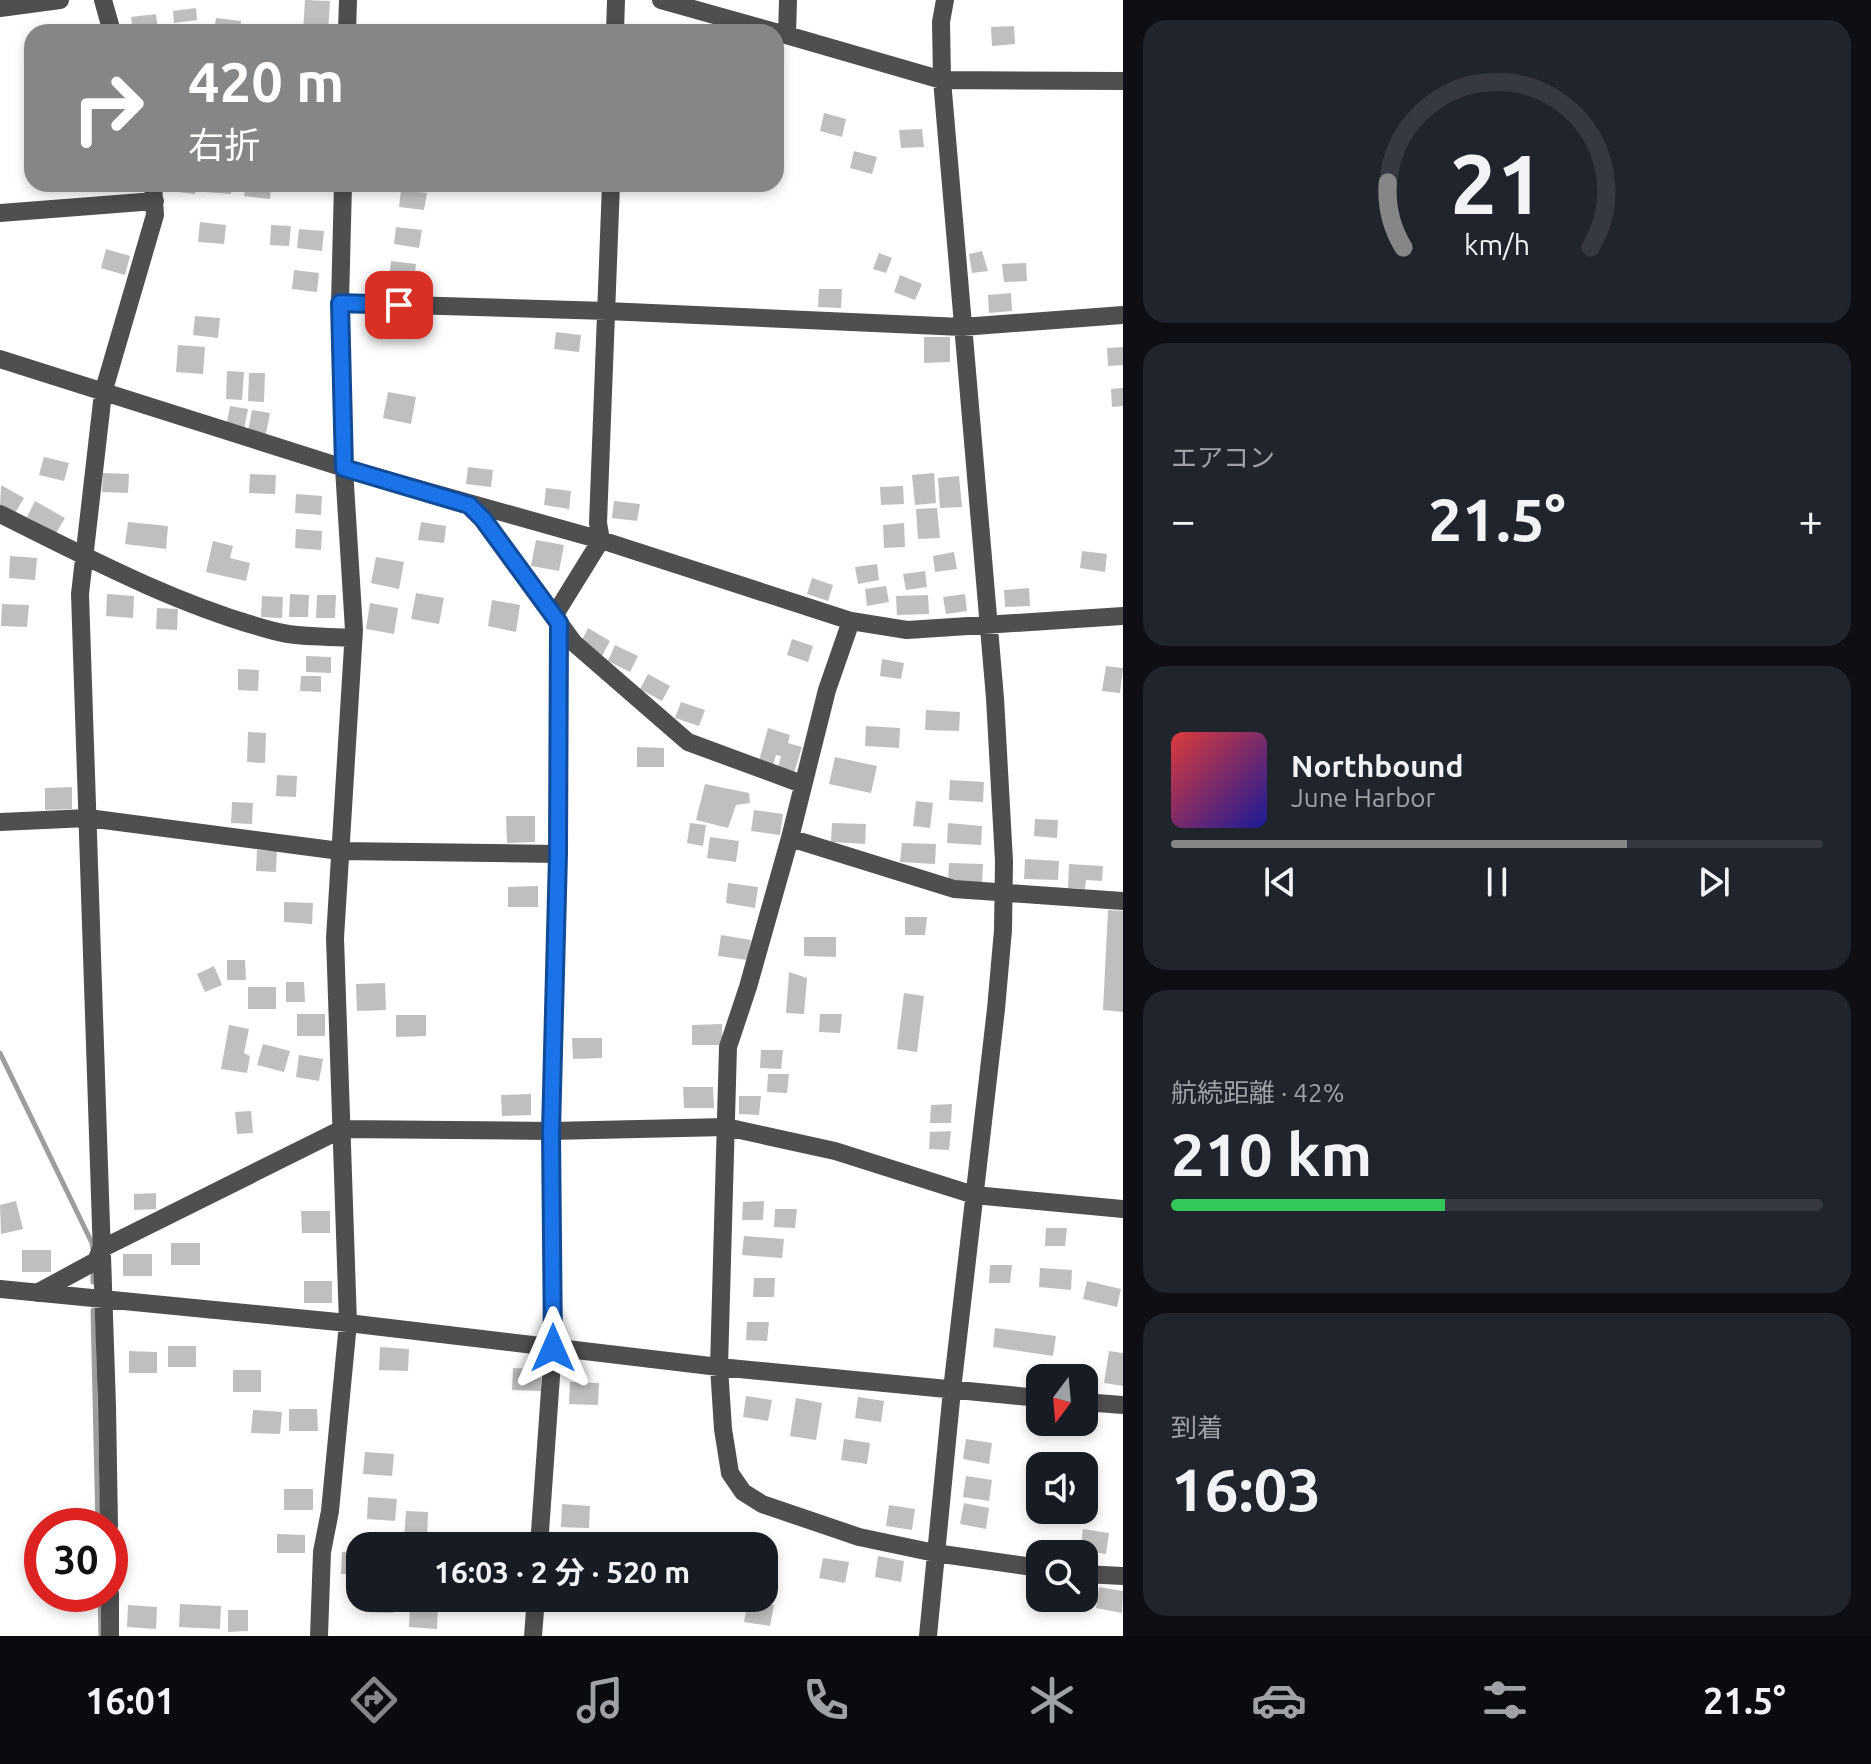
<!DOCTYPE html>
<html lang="ja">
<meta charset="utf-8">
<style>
:root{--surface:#171b24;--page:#20242c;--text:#f1f3f6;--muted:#9ea1a6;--line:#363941;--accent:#858687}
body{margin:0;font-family:Ubuntu,"Noto Sans JP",sans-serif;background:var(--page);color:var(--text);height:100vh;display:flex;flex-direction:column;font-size:30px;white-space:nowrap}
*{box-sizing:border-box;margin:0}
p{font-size:26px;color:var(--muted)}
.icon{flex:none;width:44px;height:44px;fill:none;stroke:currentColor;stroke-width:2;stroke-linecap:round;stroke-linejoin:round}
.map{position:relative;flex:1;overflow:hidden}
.drawer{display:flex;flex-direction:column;gap:20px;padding:20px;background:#0d0f14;width:748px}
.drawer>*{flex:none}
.top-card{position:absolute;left:24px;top:24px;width:760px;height:168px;border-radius:24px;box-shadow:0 4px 12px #0003;background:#858687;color:#fff;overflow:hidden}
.needle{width:52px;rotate:196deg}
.buttons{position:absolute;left:1026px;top:1364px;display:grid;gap:16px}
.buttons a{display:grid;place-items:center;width:72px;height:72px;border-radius:16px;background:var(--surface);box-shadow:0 4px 12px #0003;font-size:40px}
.speed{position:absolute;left:24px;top:1508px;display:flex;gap:16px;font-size:40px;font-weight:700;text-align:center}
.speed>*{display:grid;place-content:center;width:104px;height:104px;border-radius:50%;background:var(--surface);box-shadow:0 4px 12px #0003;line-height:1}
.speed .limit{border:12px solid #d22;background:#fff;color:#111}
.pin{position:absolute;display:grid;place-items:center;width:68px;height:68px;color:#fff;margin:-34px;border-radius:16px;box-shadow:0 4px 12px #0006}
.me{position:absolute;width:88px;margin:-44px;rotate:0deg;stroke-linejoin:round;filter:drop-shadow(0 0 6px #0008)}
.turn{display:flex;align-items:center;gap:28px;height:168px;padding:0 32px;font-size:36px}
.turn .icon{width:104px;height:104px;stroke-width:2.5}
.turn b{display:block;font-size:56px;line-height:68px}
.big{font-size:60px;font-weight:700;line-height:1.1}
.drawer .tile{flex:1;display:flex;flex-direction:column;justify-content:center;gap:12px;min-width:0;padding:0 28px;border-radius:24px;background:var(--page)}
.drawer .dial{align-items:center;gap:0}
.dial svg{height:208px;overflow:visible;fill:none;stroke:var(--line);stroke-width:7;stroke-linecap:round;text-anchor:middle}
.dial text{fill:var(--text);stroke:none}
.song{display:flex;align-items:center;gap:24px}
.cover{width:96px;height:96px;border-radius:12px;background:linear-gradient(135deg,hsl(0 70% 55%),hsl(240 70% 35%))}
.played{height:8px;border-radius:4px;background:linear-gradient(90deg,var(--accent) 70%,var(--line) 70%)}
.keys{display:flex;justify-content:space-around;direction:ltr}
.heat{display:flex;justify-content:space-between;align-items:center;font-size:44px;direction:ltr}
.charge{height:12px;border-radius:6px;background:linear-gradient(90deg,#34c759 42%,var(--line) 0)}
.trip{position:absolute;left:346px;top:1532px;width:432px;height:80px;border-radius:24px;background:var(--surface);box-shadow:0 4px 12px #0003;font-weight:700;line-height:80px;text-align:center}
.dock{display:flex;height:128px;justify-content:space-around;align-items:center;background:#090b0e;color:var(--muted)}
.dock .icon{width:56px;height:56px}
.dock .selected{color:var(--accent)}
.dock b{font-size:36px;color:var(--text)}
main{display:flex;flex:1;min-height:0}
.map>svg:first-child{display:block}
</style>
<main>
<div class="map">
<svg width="1123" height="1636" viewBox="0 0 1123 1636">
<rect width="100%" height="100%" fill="#fff"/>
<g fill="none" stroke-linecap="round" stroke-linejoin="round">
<path stroke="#9d9d9d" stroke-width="5" d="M0,1053L92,1243L93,1249
M93,1267V1282
M93,1310L98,1526
M100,1594L101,1636"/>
</g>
<path fill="#bfbfbf" d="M305,0L330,1L328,32H303Z
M196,8L197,20L174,23L173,11Z
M156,14L158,32H133L131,17Z
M216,18L241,21L240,32H214Z
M1014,26L1015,44L992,46L991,27Z
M824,113L846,119L842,137L820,131Z
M922,129L924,147L901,148L899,130Z
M854,151L877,157L872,174L850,168Z
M171,184H196L195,194L170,191Z
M206,184H232L231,194L205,192Z
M246,184H271L270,199L244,196Z
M401,190L427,193L424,210L399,207Z
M200,222L226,225L224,244L198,242Z
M271,225L291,226L289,246L270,245Z
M396,227L422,230L419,248L394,244Z
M299,229L324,231L322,251L297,248Z
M106,249L130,256L125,275L101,268Z
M982,251L988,271L972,273L969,254Z
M879,253L892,258L886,273L873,269Z
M391,261L416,264L414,282L389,278Z
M1026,263L1027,281L1004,282L1002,264Z
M294,270L319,273L317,292L292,289Z
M900,275L922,284L915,300L894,292Z
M819,289H842L841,308L818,307Z
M1011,293L1012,311L989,313L988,295Z
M195,316L220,318L218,338L193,335Z
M556,332L581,335L579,352L554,349Z
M924,337H950V362L924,363Z
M178,345L205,347L203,374L176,372Z
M1123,347V365L1108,366L1107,348Z
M227,371L244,372L242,400L226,399Z
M249,373H265L264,402L248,401Z
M1123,388V406L1112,407L1111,389Z
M388,392L416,397L411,424L383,418Z
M230,406L248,409L244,430L226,427Z
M252,410L270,413L266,434L248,431Z
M44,457L69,463L64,481L39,475Z
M468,467L493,470L491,487L466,484Z
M103,473L129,474L128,493L102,492Z
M934,473L936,503L915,505L912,475Z
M250,474L276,475L275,494L249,493Z
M959,476L962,507L940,508L938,478Z
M1,485L24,498L14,515L0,507Z
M903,486L904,504L881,505L880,487Z
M546,488L571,491L569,509L544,505Z
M296,494L322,496L321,515L295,513Z
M35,501L65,518L56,533L27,517Z
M614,501L640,504L637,521L612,518Z
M937,508L940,538L918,539L916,509Z
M128,522L168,526L166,549L125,544Z
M421,522L446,526L444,543L418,540Z
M904,523L905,547L884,548L883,525Z
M296,529L322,531L321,550L295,548Z
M536,540L564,545L559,571L531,566Z
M213,541L233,546L230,558L250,563L246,581L206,572Z
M1082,551L1107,554L1105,572L1080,568Z
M954,552L957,569L935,572L933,556Z
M10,556L37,558L35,580L9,578Z
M376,557L404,562L399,589L371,583Z
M877,564L879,580L858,584L855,567Z
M925,571L927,587L906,590L903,574Z
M812,578L833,585L828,601L807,594Z
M886,586L889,602L867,606L865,589Z
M1029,588L1030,606L1005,607L1004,590Z
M416,593L444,598L439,624L411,619Z
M107,594L134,596L133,618L106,616Z
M290,594L309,595L308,617H289Z
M965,594L967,611L946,614L943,597Z
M317,595H336L335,618H316Z
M928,595L929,614L897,615L896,596Z
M262,596L283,597L282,618L261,617Z
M492,600L520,605L516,632L488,626Z
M370,603L398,608L394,634L366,629Z
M2,604L29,605L27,627L1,626Z
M157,608L178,609L177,630L156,629Z
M588,628L610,641L602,656L580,644Z
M792,639L813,646L808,662L787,655Z
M615,645L638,656L630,672L608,661Z
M306,656L331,657V673L306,672Z
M882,659L904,663L901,679L880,676Z
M1106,666L1123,668L1120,693L1102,691Z
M238,669L259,670L258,691L238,690Z
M648,674L670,686L662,701L640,689Z
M301,676H321V692L300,691Z
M681,702L705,710L699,726L675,718Z
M926,710L960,712L959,731L925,730Z
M866,726L900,728L899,748L865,746Z
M768,728L790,735L788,743L802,747L794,773L778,767L781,756L776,755L773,766L759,761Z
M248,732L266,733L265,763L247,762Z
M637,747L664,748V767H637Z
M835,757L877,766L871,793L829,784Z
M277,775L297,776L296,797L276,796Z
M950,780L984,782L983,802L949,800Z
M705,784L749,793L750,803L736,805L728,828L696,820Z
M72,787V809L45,810V788Z
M916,801L933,803L930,828L913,826Z
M232,802L253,803L252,824L231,823Z
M754,810L783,814L780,835L751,831Z
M506,816H535V842L507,843Z
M1035,819L1058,820L1057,838L1034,836Z
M690,823L706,825L703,846L687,843Z
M832,823L866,824L865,844L831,842Z
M948,823L982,826L981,845L947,843Z
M710,837L739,841L736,862L707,858Z
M902,843L936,844L935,864L900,862Z
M257,850L277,851L276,872L256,871Z
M1025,859L1059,861L1058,880L1024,879Z
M949,863L983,864L982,884L948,882Z
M1069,864L1103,866L1102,881L1086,880L1085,889L1068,888Z
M728,883L758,887L755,908L726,903Z
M538,886V907H508V887Z
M284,902L313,903L312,924L284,922Z
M1108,910L1123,911V1012L1103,1010Z
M905,917H927L925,935H905Z
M721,935L751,940L748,960L718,956Z
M804,937H836V957L804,956Z
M227,960H245L246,980H227Z
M214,966L222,985L205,992L197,974Z
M789,972L807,978L804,1014L786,1013Z
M286,982H304L305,1002H286Z
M385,983L386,1010L357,1011L356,984Z
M248,987H276V1009H248Z
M904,993L924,996L917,1052L897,1049Z
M297,1014H325V1036H297Z
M820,1014H842L840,1033L819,1032Z
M396,1015H426V1036L396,1037Z
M722,1024V1045H692V1025Z
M229,1025L249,1029L244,1053L250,1056L247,1073L221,1069Z
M572,1038H602V1058L573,1059Z
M263,1044L290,1051L284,1072L257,1065Z
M761,1050H783L781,1069L760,1068Z
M299,1055L323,1059L319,1081L296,1077Z
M768,1074H789L787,1093L767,1092Z
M683,1087H713L714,1108H684Z
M531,1094V1115L502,1116L501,1095Z
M739,1096H761L759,1115L739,1114Z
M952,1104L951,1123H930L931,1105Z
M251,1111L253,1133L237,1134L235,1112Z
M951,1131L949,1150L929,1149L930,1132Z
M156,1193V1209L134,1210V1194Z
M16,1201L23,1229L1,1234L0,1205Z
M764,1201L763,1220H742L743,1202Z
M775,1209H797L795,1228L774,1227Z
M301,1211H330V1233H302Z
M1046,1228H1067L1065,1246H1045Z
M744,1236L784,1239L782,1258L742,1255Z
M171,1243H200V1265H171Z
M22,1250H51V1272H22Z
M123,1254H152V1276H123Z
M990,1265H1012L1010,1283H989Z
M1040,1268L1072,1270L1071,1290L1039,1287Z
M754,1278H775L774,1297H753Z
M304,1281H332V1303H304Z
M1087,1281L1121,1289L1117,1307L1083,1299Z
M747,1322H769L767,1341L746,1340Z
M995,1328L1056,1336L1053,1356L993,1347Z
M168,1346H196V1367H168Z
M380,1347L409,1349L408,1371L379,1370Z
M129,1351L157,1352V1373H129Z
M1109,1351L1123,1353V1386L1104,1383Z
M513,1368L541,1369V1391L512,1390Z
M233,1370H261V1392H233Z
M570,1382L599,1383L598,1405L569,1404Z
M746,1396L772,1400L768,1421L743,1417Z
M858,1397L884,1401L881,1422L855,1418Z
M796,1398L822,1403L816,1440L790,1436Z
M289,1409H317L318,1431H289Z
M253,1410L282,1412L280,1434L251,1433Z
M844,1439L870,1443L867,1464L841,1460Z
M966,1439L992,1443L989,1464L963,1459Z
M365,1452L394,1454L392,1476L363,1474Z
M966,1476L992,1480L989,1501L963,1497Z
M284,1489H313V1510H284Z
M368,1497L397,1499L395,1521L367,1519Z
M964,1503L989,1508L986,1529L960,1524Z
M562,1504L590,1506L589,1528L561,1527Z
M889,1505L915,1509L912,1530L886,1526Z
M406,1511L428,1512L427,1541L404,1539Z
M1083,1529L1109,1533L1106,1554L1080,1550Z
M277,1534L305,1535V1553H277Z
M743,1534L768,1539L766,1555L764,1546H741Z
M342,1552L360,1553V1575L341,1574Z
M878,1556L904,1561L901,1582L875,1577Z
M823,1558L849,1562L845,1583L819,1578Z
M764,1565L777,1568L773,1589L764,1587Z
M1099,1587L1123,1591L1122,1613L1096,1608Z
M365,1598H394L393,1613L364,1612Z
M459,1598H488L487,1607L458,1605Z
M748,1601L774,1605L770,1626L744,1622Z
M180,1604L221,1606L220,1629L179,1627Z
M128,1605L157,1607L156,1629L127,1627Z
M410,1605L438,1607L437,1629L409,1627Z
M228,1610H248V1631L228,1632Z"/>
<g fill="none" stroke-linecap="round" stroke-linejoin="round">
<path stroke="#4f4f4f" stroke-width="18" d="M103,0L112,32
M661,0L775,32
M0,8L60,0
M347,32L348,0
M615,32L616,0
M776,32L942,80L1123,81
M787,35L788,0
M0,213L155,201
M340,303L607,311L962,327L1123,315
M0,359L344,468L601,540L851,621L907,630L1123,616
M469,505L483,519L574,643L688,742L802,784
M0,514C88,558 179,606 274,631C299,638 328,636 353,638
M554,616L601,540L598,523L611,184
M851,621L827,690L790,838L748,987L728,1047L719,1367L723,1429L730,1473L743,1492L762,1504L859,1537L935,1553L1040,1568
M0,822L88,818L340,851L558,854
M790,838L954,889L1123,901
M0,1289L348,1323L719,1367L1040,1398
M37,1293L96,1261L101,1249L342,1129L551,1131L726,1127L835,1151L974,1195L1123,1209
M1084,1402L1123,1405
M109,1526L107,1406L80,594L103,393L155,215L153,184
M539,1546L553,1348L551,1131L558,854L559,623
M1084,1574L1123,1576
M110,1594V1636
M319,1636L322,1552L330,1511L348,1323L335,938L354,630L344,468L340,303L343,184
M533,1636L536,1598
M928,1636L952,1390L996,1009L1003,930L1004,861L995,698L942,80L941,22L945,0"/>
</g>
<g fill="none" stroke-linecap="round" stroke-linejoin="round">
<g stroke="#114b97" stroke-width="20">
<path id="route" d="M399,305L340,303L344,468L469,505L483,519L559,623L558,854L551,1131L553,1348"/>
</g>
<use href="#route" stroke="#1a73e8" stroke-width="14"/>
</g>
</svg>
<div class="buttons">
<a><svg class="needle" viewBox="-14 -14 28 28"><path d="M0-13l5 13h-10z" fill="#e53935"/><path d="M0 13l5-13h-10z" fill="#9ea1a6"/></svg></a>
<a><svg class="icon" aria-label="sound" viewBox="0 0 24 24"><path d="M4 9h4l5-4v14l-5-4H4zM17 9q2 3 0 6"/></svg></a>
<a><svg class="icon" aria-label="search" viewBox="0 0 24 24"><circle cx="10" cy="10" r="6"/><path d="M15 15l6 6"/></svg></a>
</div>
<div class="speed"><div class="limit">30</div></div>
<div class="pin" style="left:399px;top:305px;background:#d93025"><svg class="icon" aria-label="arrive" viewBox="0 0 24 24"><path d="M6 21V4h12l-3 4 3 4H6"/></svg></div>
<svg class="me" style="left:553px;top:1348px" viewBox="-20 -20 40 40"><path d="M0-17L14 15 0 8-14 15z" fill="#1a73e8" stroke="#fff" stroke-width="4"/></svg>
<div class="trip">16:03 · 2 分 · 520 m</div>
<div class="top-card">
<div class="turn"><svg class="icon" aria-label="right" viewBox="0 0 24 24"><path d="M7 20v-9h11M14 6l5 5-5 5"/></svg><div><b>420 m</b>右折</div></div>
</div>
</div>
<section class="drawer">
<div class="tile dial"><svg viewBox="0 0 100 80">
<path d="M14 69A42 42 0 1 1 86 69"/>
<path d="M14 69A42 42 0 0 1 8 44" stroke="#858687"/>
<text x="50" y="56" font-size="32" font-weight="700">21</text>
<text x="50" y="72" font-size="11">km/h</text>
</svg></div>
<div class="tile"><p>エアコン</p>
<div class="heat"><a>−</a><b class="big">21.5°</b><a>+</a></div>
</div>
<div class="tile">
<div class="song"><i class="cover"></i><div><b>Northbound</b><p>June Harbor</p></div></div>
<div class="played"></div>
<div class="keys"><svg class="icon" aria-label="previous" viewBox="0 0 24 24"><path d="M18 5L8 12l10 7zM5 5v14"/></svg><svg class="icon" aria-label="pause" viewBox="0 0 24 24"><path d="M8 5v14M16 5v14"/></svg><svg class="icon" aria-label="next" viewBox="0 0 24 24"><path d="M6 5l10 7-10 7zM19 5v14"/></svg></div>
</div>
<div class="tile"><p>航続距離 · 42%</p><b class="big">210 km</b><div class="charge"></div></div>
<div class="tile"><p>到着</p><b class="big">16:03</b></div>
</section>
</main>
<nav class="dock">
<b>16:01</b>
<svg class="icon selected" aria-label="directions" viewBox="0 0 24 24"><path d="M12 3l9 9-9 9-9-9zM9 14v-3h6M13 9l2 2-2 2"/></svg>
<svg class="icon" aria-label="music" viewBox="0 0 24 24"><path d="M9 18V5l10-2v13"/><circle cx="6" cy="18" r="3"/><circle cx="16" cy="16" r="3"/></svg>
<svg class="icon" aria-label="phone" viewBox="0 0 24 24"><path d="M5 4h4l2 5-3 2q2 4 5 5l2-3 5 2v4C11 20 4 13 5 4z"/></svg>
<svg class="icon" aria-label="climate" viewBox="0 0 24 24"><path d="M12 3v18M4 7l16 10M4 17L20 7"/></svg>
<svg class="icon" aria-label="car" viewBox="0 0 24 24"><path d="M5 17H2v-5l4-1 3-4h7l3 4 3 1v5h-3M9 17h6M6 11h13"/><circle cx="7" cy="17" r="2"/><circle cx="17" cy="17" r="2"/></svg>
<svg class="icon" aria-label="filters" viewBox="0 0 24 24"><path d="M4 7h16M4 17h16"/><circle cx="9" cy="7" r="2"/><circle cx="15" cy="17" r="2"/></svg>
<b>21.5°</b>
</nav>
